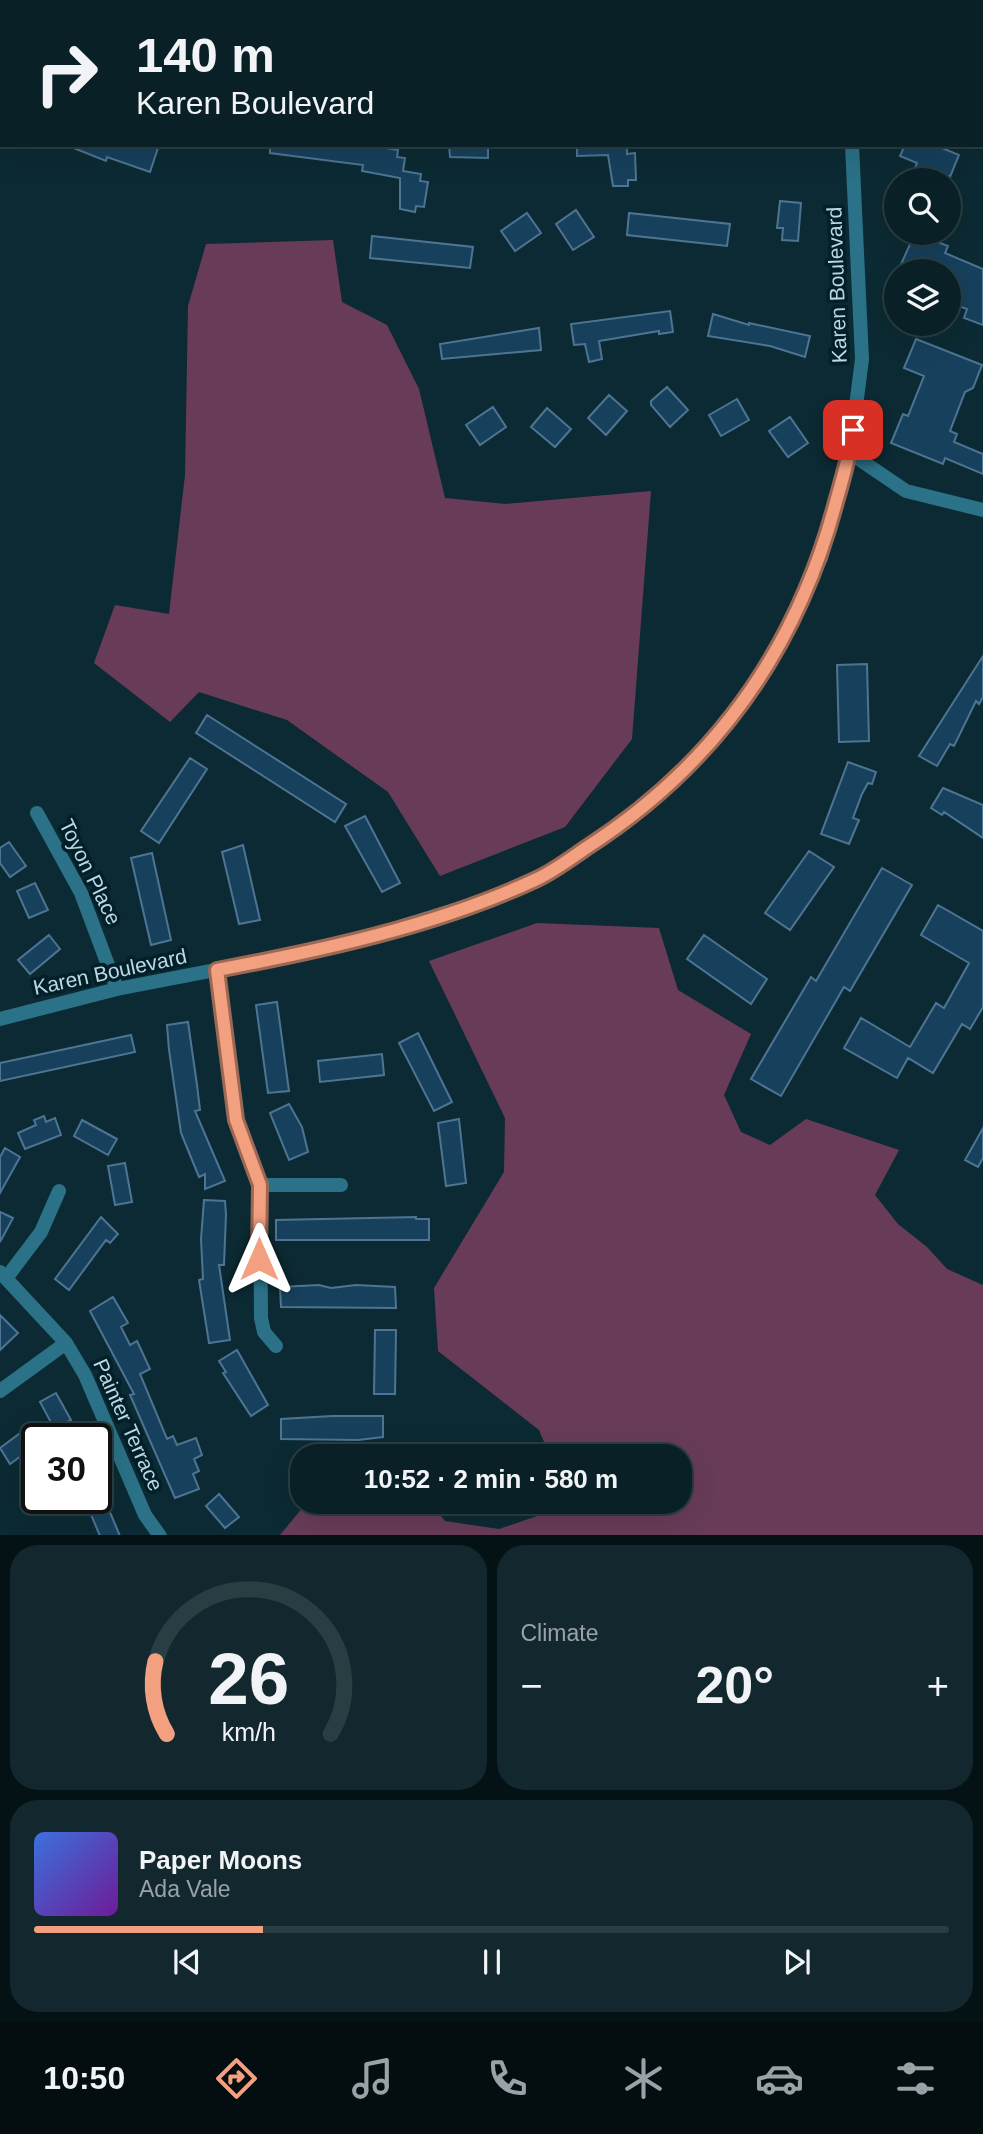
<!DOCTYPE html>
<meta charset="utf-8">
<style>
:root{--surface:#092026;--page:#12282e;--text:#f1f3f6;--muted:#99a3a7;--line:#293e43;--accent:#f2a080}
body{margin:0;font-family:Helvetica,sans-serif;background:var(--page);color:var(--text);height:100vh;display:flex;flex-direction:column;font-size:26px;white-space:nowrap}
*{box-sizing:border-box;margin:0}
p{font-size:23px;color:var(--muted)}
.icon{flex:none;width:38px;height:38px;fill:none;stroke:currentColor;stroke-width:2;stroke-linecap:round;stroke-linejoin:round}
.map{position:relative;height:1535px;overflow:hidden}
.details{display:flex;flex-direction:column;gap:10px;padding:10px;background:#051215;flex:1}
.details>*{flex:none}
.guide{position:absolute;left:0px;top:0px;width:984px;height:147px;box-shadow:0 7px 28px #0002,0 0 0 2px var(--line);background:#092026;color:var(--text);overflow:hidden}
.fabs{position:absolute;left:884px;top:168px;display:grid;gap:14px}
.fabs a{display:grid;place-items:center;width:77px;height:77px;border-radius:50%;background:var(--surface);box-shadow:0 7px 28px #0002,0 0 0 2px var(--line);font-size:35px}
.speed{position:absolute;left:21px;top:1423px;display:flex;gap:14px;font-size:35px;font-weight:700;text-align:center}
.speed>*{display:grid;place-content:center;width:91px;height:91px;border-radius:50%;background:var(--surface);box-shadow:0 7px 28px #0002,0 0 0 2px var(--line);line-height:1}
.speed .limit{border:4px solid #111;border-radius:10px;background:#fff;color:#111}
.pin{position:absolute;display:grid;place-items:center;width:60px;height:60px;color:#fff;margin:-30px;border-radius:14px;box-shadow:0 4px 10px #0006}
.me{position:absolute;width:77px;margin:-38px;rotate:0deg;stroke-linejoin:round;filter:drop-shadow(0 0 5px #0008)}
.turn{display:flex;align-items:center;gap:24px;height:147px;padding:0 21px;font-size:32px}
.turn .icon{width:91px;height:91px;stroke-width:2.5}
.turn b{display:block;font-size:49px;line-height:60px}
.big{font-size:52px;font-weight:800;line-height:1.1}
.details .tile{flex:1;display:flex;flex-direction:column;justify-content:center;gap:10px;min-width:0;padding:0 24px;border-radius:28px;background:var(--page)}
.details .dial{align-items:center;gap:0}
.dial svg{height:182px;overflow:visible;fill:none;stroke:var(--line);stroke-width:7;stroke-linecap:round;text-anchor:middle}
.dial text{fill:var(--text);stroke:none}
.song{display:flex;align-items:center;gap:21px}
.cover{width:84px;height:84px;border-radius:10px;background:linear-gradient(135deg,hsl(220 70% 55%),hsl(280 70% 35%))}
.played{height:7px;border-radius:4px;background:linear-gradient(90deg,var(--accent) 25%,var(--line) 25%)}
.keys{display:flex;justify-content:space-around;direction:ltr}
.heat{display:flex;justify-content:space-between;align-items:center;font-size:38px;direction:ltr}
.details .tiles{flex:1;display:grid;gap:10px;grid-template-columns:1fr 1fr}
.tile:last-child{grid-column:span 2}
.trip{position:absolute;left:290px;top:1444px;width:402px;height:70px;border-radius:28px;background:var(--surface);box-shadow:0 7px 28px #0002,0 0 0 2px var(--line);font-weight:800;line-height:70px;text-align:center}
.menu{display:flex;height:112px;justify-content:space-around;align-items:center;background:#040d0f;color:var(--muted)}
.menu .icon{width:49px;height:49px}
.menu .current{color:var(--accent)}
.menu b{font-size:32px;color:var(--text)}
.map>svg:first-child{display:block}
</style>
<div class="map">
<svg width="983" height="1536" viewBox="0 0 983 1536">
<rect width="100%" height="100%" fill="#0c2a33"/>
<path fill="#683c58" d="M333,240L342,302L387,325L419,389L445,498L505,504L651,491L632,739L565,827L440,876L388,792L287,720L199,692L170,722L94,663L115,605L169,614L185,475L188,306L206,244Z
M537,923L659,928L678,990L751,1034L724,1095L741,1132L770,1145L806,1119L899,1150L875,1195L898,1224L927,1247L947,1269L983,1285V1535H280L304,1506L429,1502L445,1521L499,1529L546,1513L547,1502H681V1456H550L539,1430L438,1351L434,1288L504,1172L505,1118L429,961Z"/>
<path fill="#17405c" stroke="#4d7593" stroke-width="2" d="M66,145H159L150,172L107,157L106,161Z
M270,145H368L398,150L397,157L405,158L403,171L421,174L420,181L428,182L424,207L416,206L415,212L400,209V178L362,171L363,165L270,153Z
M449,145H488V158L450,157Z
M577,145L627,147V154L635,153L636,180H628V186H613L608,155L577,156Z
M905,145H935L959,155L950,177L934,170L932,175L915,168L917,163L900,156Z
M780,201L801,203L798,241L782,240L783,228H777Z
M576,210L594,237L573,250L556,224Z
M527,213L541,233L515,251L501,231Z
M629,213L730,224L727,246L627,235Z
M915,233L948,246L945,253L983,269V325L964,318L967,309L950,303L948,271H898Z
M372,236L473,247L470,268L370,258Z
M670,311L673,332L659,334V331L599,341L602,359L589,362L585,344L574,345L571,324Z
M713,314L749,325V323L810,336L805,357L770,346L708,336Z
M539,328L541,350L442,359L440,344Z
M916,339L982,365L973,388L965,392L950,431L957,434L954,442L983,454V474L945,458L943,464L891,443L903,414L908,416L924,376L904,368Z
M667,387L688,410L670,427L651,405V401Z
M609,395L627,411L606,435L588,418Z
M737,399L749,420L721,436L709,415Z
M493,407L506,427L480,445L466,425Z
M547,408L571,429L555,447L531,427Z
M790,417L808,443L788,457L769,431Z
M983,656V697L979,704L976,701L954,746L950,744L937,766L919,756Z
M867,664L869,741L839,742L837,665Z
M207,715L346,804L335,822L196,733Z
M190,758L207,769L159,843L141,831Z
M848,762L876,772L872,784L868,783L862,794L853,818L859,820L849,844L821,834Z
M943,788L983,805V838L944,812L942,815L931,808Z
M365,816L400,883L382,892L345,826Z
M9,842L26,866L10,877L0,863V848Z
M243,845L260,920L239,924L222,852Z
M809,851L834,867L790,930L765,913Z
M152,853L171,940L151,945L131,858Z
M882,868L912,885L850,991L844,987L781,1096L751,1079L811,977L816,981Z
M35,883L48,910L29,918L17,891Z
M938,905L983,931V1007L970,1029L962,1024L933,1073L908,1058L897,1078L844,1048L861,1018L910,1047L936,1003L944,1008L969,963L921,935Z
M49,935L60,949L30,974L18,960Z
M704,935L767,979L751,1004L687,959Z
M277,1002L289,1091L268,1093L256,1005Z
M188,1022L197,1085L200,1110L195,1111L225,1181L205,1189V1174L199,1177L181,1133L169,1050L167,1025Z
M418,1033L452,1102L434,1111L399,1043Z
M131,1035L135,1052L0,1081V1063Z
M382,1054L384,1075L320,1082L318,1061Z
M289,1104L302,1127L308,1152L289,1160L270,1113Z
M44,1116L46,1122L55,1118L61,1135L25,1149L18,1133L36,1125L34,1120Z
M459,1119L466,1183L446,1186L438,1123Z
M82,1120L117,1139L108,1155L74,1136Z
M983,1128V1158L978,1167L965,1160Z
M5,1148L20,1157L0,1193V1157Z
M125,1163L132,1202L115,1205L108,1166Z
M204,1200L225,1201L226,1214L224,1265H219L230,1340L209,1343L199,1280L203,1279L201,1239Z
M0,1212L13,1218L0,1242Z
M101,1217L118,1234L110,1243L106,1240L69,1290L55,1279Z
M416,1217V1219H429V1240H276V1220Z
M319,1285L331,1288L356,1285L395,1287L396,1308L281,1307L280,1287Z
M113,1297L128,1323L121,1327L130,1345L137,1341L150,1369L140,1374L167,1439L173,1436L177,1445L196,1438L202,1455L194,1459L199,1471L193,1474L199,1489L175,1498L130,1395L134,1394L90,1311Z
M0,1315L18,1333L0,1350Z
M375,1330H396L395,1394H374Z
M237,1350L268,1405L251,1416L223,1373L226,1372L219,1361Z
M56,1393L71,1420L54,1428L40,1402Z
M332,1416H383V1437L358,1440L281,1439V1419Z
M23,1431L32,1448L10,1464L0,1448Z
M219,1494L239,1517L225,1528L206,1506Z
M84,1498H104L120,1536H100Z"/>
<g fill="none" stroke-linecap="round" stroke-linejoin="round">
<path stroke="#2b7187" stroke-width="14" d="M847,0V2
M850,453L906,491L983,510
M37,813L81,893L117,989
M217,970L236,1120L260,1185H341
M0,1019L117,989L288,956L383,932L490,899L540,878L596,843L672,781L726,726L768,667L821,558L850,453L862,359L852,145
M260,1185L261,1318L264,1332L276,1346
M0,1272L66,1343L85,1375L145,1515L160,1536
M7,1277L41,1232L59,1191
M0,1391L66,1343"/>
<path stroke="#40b9dd" stroke-width="18" d="M952,0L957,2
M982,8L983,9"/>
</g>
<g fill="none" stroke-linecap="round" stroke-linejoin="round">
<g stroke="#9d6853" stroke-width="18">
<path id="route" d="M259,1259L260,1185L236,1120L217,970C323,950 439,925 537,879C554,871 570,859 586,848C715,765 797,649 836,502C843,477 850,455 853,430"/>
</g>
<use href="#route" stroke="#f2a080" stroke-width="12"/>
</g>
<g text-anchor="middle" stroke-width="7" stroke-linejoin="round" paint-order="stroke">
<g font-size="21" fill="#bdd8e2" stroke="#022029">
<text transform="translate(837 285) rotate(-92)" y="7">Karen Boulevard</text>
<text transform="translate(90 872) rotate(64)" y="7">Toyon Place</text>
<text transform="translate(110 972) rotate(-12)" y="7">Karen Boulevard</text>
<text transform="translate(128 1425) rotate(66)" y="7">Painter Terrace</text>
</g>
</g>
</svg>
<div class="fabs">
<a><svg class="icon" aria-label="search" viewBox="0 0 24 24"><circle cx="10" cy="10" r="6"/><path d="M15 15l6 6"/></svg></a>
<a><svg class="icon" aria-label="layers" viewBox="0 0 24 24"><path d="M12 4l9 5-9 5-9-5zM3 14l9 5 9-5"/></svg></a>
</div>
<div class="speed"><div class="limit">30</div></div>
<div class="pin" style="left:853px;top:430px;background:#d93025"><svg class="icon" aria-label="arrive" viewBox="0 0 24 24"><path d="M6 21V4h12l-3 4 3 4H6"/></svg></div>
<svg class="me" style="left:259px;top:1259px" viewBox="-20 -20 40 40"><path d="M0-17L14 15 0 8-14 15z" fill="#f2a080" stroke="#fff" stroke-width="4"/></svg>
<div class="trip">10:52 · 2 min · 580 m</div>
<div class="guide">
<div class="turn"><svg class="icon" aria-label="right" viewBox="0 0 24 24"><path d="M7 20v-9h11M14 6l5 5-5 5"/></svg><div><b>140 m</b>Karen Boulevard</div></div>
</div>
</div>
<section class="details">
<div class="tiles">
<div class="tile dial"><svg viewBox="0 0 100 80">
<path d="M14 69A42 42 0 1 1 86 69"/>
<path d="M14 69A42 42 0 0 1 9 37" stroke="#f2a080"/>
<text x="50" y="56" font-size="32" font-weight="700">26</text>
<text x="50" y="72" font-size="11">km/h</text>
</svg></div>
<div class="tile"><p>Climate</p>
<div class="heat"><a>−</a><b class="big">20°</b><a>+</a></div>
</div>
<div class="tile">
<div class="song"><i class="cover"></i><div><b>Paper Moons</b><p>Ada Vale</p></div></div>
<div class="played"></div>
<div class="keys"><svg class="icon" aria-label="previous" viewBox="0 0 24 24"><path d="M18 5L8 12l10 7zM5 5v14"/></svg><svg class="icon" aria-label="pause" viewBox="0 0 24 24"><path d="M8 5v14M16 5v14"/></svg><svg class="icon" aria-label="next" viewBox="0 0 24 24"><path d="M6 5l10 7-10 7zM19 5v14"/></svg></div>
</div>
</div>
</section>
<nav class="menu">
<b>10:50</b>
<svg class="icon current" aria-label="directions" viewBox="0 0 24 24"><path d="M12 3l9 9-9 9-9-9zM9 14v-3h6M13 9l2 2-2 2"/></svg>
<svg class="icon" aria-label="music" viewBox="0 0 24 24"><path d="M9 18V5l10-2v13"/><circle cx="6" cy="18" r="3"/><circle cx="16" cy="16" r="3"/></svg>
<svg class="icon" aria-label="phone" viewBox="0 0 24 24"><path d="M5 4h4l2 5-3 2q2 4 5 5l2-3 5 2v4C11 20 4 13 5 4z"/></svg>
<svg class="icon" aria-label="climate" viewBox="0 0 24 24"><path d="M12 3v18M4 7l16 10M4 17L20 7"/></svg>
<svg class="icon" aria-label="car" viewBox="0 0 24 24"><path d="M5 17H2v-5l4-1 3-4h7l3 4 3 1v5h-3M9 17h6M6 11h13"/><circle cx="7" cy="17" r="2"/><circle cx="17" cy="17" r="2"/></svg>
<svg class="icon" aria-label="filters" viewBox="0 0 24 24"><path d="M4 7h16M4 17h16"/><circle cx="9" cy="7" r="2"/><circle cx="15" cy="17" r="2"/></svg>
</nav>
